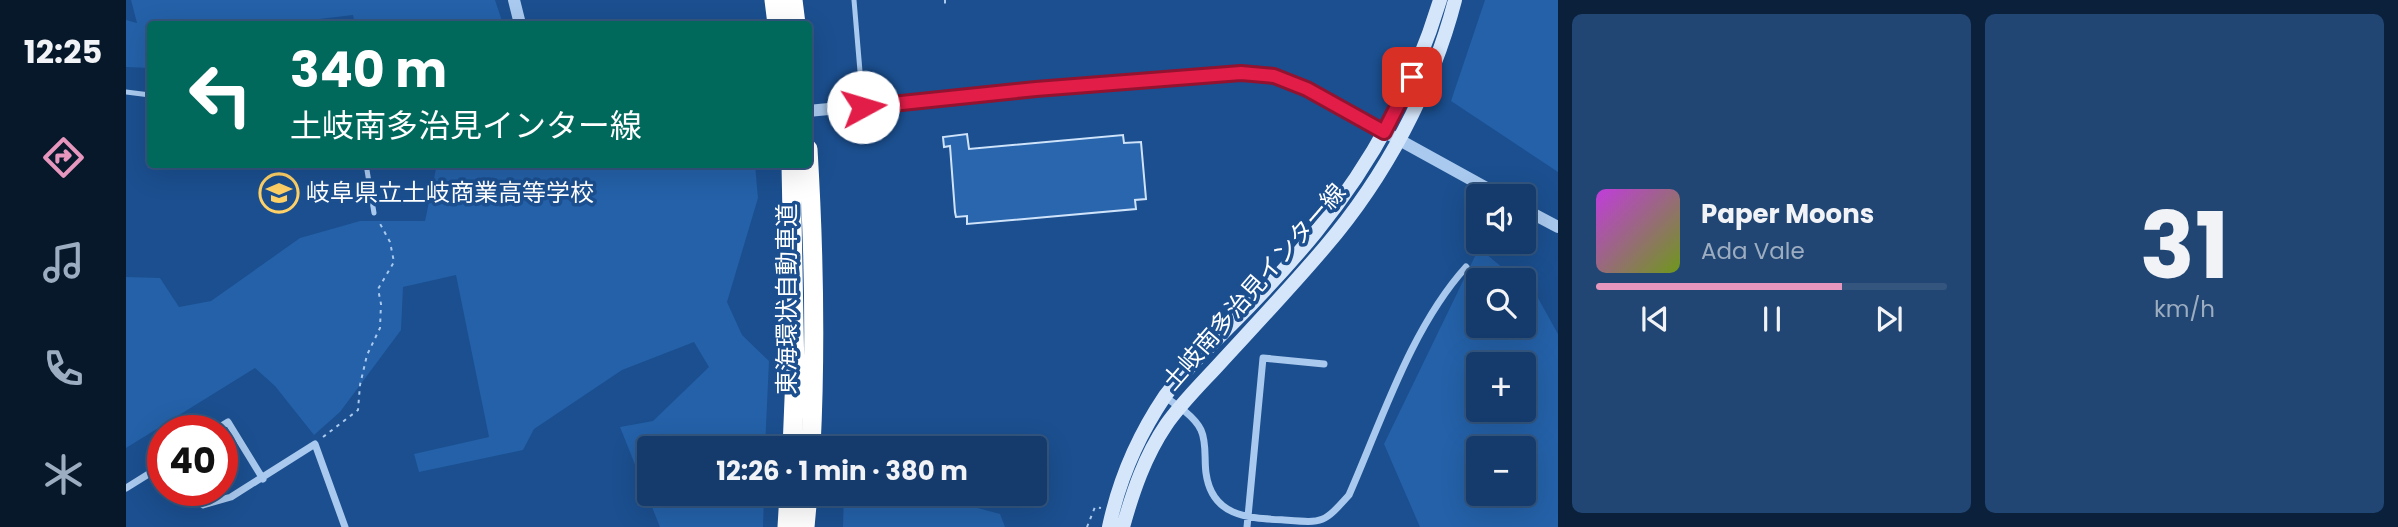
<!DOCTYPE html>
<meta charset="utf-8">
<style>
:root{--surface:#143b6b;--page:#214673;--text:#f1f3f6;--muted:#9dadc1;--line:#33557e;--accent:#e797bd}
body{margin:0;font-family:Poppins,"Noto Sans JP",sans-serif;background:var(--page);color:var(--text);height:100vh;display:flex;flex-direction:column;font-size:26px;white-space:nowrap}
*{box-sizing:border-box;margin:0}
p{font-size:23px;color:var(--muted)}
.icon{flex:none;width:38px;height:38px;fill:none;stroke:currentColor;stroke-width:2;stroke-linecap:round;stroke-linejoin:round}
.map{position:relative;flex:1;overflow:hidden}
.sheet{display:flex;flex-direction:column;gap:14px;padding:14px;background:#0b203b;width:840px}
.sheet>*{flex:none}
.guide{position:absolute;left:21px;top:21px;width:665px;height:147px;border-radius:7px;box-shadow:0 7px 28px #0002,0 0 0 2px var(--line);background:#00695c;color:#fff;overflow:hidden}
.fabs{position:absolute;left:1340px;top:184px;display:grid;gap:14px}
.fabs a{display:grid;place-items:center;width:70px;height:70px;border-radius:7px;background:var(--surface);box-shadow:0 7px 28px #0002,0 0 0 2px var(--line);font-size:35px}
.speed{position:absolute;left:21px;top:415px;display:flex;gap:14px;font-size:35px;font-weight:700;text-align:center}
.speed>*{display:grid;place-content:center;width:91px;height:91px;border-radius:50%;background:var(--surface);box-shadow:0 7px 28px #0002,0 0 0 2px var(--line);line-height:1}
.speed .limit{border:10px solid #d22;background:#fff;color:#111}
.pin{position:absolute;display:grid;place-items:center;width:60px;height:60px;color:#fff;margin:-30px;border-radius:14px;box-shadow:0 4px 10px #0006}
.me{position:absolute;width:77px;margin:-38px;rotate:84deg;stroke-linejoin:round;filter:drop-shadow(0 0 5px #0008)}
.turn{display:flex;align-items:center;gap:24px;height:147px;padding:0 28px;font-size:32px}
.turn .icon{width:91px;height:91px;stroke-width:2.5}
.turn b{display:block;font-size:49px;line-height:60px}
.sheet .card{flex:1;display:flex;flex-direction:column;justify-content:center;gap:10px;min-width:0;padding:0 24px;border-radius:10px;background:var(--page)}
.sheet .dial{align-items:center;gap:0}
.dial b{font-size:91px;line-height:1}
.song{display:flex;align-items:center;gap:21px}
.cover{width:84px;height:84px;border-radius:10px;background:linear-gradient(135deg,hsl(290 70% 55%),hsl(80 70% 35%))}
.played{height:7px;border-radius:4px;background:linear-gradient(90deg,var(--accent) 70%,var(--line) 70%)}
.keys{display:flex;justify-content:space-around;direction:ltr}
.sheet .tiles{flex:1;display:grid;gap:14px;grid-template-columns:repeat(2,1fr)}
.trip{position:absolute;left:511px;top:436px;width:410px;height:70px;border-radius:7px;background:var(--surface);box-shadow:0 7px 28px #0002,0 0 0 2px var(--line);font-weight:700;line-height:70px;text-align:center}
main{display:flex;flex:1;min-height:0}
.menu{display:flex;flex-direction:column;width:126px;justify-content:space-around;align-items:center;background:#08182b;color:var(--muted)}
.menu .icon{width:49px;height:49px}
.menu .on{color:var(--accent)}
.menu b{font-size:32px;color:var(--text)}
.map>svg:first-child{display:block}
</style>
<main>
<nav class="menu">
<b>12:25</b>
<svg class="icon on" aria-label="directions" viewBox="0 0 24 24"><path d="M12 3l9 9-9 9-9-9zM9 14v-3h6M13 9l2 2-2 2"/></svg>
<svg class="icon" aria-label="music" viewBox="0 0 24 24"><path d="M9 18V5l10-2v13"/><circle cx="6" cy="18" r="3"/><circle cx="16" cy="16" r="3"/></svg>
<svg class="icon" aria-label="phone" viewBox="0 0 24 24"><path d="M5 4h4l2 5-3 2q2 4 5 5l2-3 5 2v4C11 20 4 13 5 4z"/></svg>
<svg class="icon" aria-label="climate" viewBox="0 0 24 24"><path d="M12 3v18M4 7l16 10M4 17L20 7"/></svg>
</nav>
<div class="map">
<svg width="1432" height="527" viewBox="0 0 1432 527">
<rect width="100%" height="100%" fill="#1b4f8f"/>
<path fill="#2461a8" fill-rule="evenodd" d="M5,0H369L377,24H229L227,15L168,22L166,24H24V68L0,67V20L11,23Z
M1359,0H1432V172L1325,101Z
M311,164L629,165L632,198L601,302L616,335L643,361L639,448H523V494H638L637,527H534L494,427L527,421L583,367L568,342L496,370L408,429L397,450L293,472L288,454L363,437L330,275L277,287L275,330L214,412L188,435L149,386L129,368L0,448V277L34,278L53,307L85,301L174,238L234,221H299Z
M1353,248L1391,280H1353V326H1398V286L1412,298L1432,334V527H1294L1258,444ZM1353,364H1398V410H1353ZM1353,448H1398V494H1353Z
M718,494H799L874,514L879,527H717Z"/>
<path fill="#2a66ad" stroke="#cfe3fa" stroke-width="2" d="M841,134L843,149L997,135L998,143L1015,142L1020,199L1009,200L1010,209L841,224V216L830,217L829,212L824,146L818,147L817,137Z"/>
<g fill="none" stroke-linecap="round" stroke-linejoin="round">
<path stroke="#a9c9ee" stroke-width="2" stroke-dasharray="3.5 5" stroke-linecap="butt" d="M819,0V4
M197,437L232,410L234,385L241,355L254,328L255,304L252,289L268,262L264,242L252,220
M961,527L969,507L975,508"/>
<path stroke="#a9c9ee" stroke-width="5" d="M728,0L737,107
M0,92L24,95
M240,164L248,213"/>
<path stroke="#a9c9ee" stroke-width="7" d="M1039,397C1051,405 1069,417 1075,430C1081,443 1078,459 1080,473C1086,517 1122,518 1158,520C1197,523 1197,524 1223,495C1256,420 1285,328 1340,267
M89,430L102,422L137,479
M0,488L37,465
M66,490L77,505L105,497L189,444L219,527
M1121,527L1137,358L1198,364"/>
<path stroke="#a9c9ee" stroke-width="12" d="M388,0L394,24
M682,111L910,89L1115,73L1148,76L1181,89L1375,196
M1398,209L1432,227"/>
<path stroke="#d6e6fa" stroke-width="14" d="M983,527C993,480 1012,436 1039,396C1058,370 1082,349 1104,326C1134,296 1163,265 1190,232C1246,163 1288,86 1314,0
M997,527C1007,491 1019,456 1040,425C1056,402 1077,382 1096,361C1131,323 1166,286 1199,247C1259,177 1306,89 1329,0"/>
<path stroke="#fff" stroke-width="19" d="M648,0L651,24
M667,0L670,24
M682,149C688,249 690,348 685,448
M665,164L669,375L666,448
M661,527L663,494
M679,527L682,494"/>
</g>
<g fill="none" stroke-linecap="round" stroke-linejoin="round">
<g stroke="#92132f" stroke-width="18">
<path id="route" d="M737,107L910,89L1115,73L1148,76L1181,89L1258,132L1286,77"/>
</g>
<use href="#route" stroke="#e11d48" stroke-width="12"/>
</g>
<defs>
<g id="school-ring" transform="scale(2.0125)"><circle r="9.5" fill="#1b4f8f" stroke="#ffd166" stroke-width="1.5"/><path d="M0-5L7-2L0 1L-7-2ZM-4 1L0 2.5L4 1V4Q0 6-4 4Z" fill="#ffd166"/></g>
</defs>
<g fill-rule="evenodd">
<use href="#school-ring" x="153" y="193"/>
</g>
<g text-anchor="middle" stroke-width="7" stroke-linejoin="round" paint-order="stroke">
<g font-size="24" fill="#fff" stroke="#1b4f8f" text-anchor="start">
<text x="180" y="201">岐阜県立土岐商業高等学校</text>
</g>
<g font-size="24" fill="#fff" stroke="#1b4f8f">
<text transform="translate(1128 287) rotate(-49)" y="8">土岐南多治見インター線</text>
<text transform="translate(661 299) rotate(-90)" y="8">東海環状自動車道</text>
</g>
</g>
</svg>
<div class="fabs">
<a><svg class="icon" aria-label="sound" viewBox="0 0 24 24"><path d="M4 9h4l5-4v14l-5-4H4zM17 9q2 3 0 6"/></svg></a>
<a><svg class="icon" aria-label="search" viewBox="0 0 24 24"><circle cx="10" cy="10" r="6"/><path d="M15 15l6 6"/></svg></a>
<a>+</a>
<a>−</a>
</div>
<div class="speed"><div class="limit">40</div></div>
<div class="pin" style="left:1286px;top:77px;background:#d93025"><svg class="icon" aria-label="arrive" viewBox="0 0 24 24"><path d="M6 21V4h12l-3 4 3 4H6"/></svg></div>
<svg class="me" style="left:737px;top:107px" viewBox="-20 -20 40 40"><circle r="19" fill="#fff"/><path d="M0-13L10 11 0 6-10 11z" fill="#e11d48"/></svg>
<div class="trip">12:26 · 1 min · 380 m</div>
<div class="guide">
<div class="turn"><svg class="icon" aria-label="left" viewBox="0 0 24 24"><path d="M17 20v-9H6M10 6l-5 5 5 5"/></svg><div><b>340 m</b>土岐南多治見インター線</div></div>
</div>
</div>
<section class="sheet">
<div class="tiles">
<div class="card">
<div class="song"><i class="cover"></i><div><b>Paper Moons</b><p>Ada Vale</p></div></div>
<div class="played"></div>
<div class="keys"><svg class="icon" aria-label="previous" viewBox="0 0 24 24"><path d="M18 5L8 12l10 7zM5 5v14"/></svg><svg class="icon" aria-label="pause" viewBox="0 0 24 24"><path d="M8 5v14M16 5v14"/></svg><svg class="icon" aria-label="next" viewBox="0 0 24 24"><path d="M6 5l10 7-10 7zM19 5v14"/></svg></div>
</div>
<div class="card dial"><b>31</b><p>km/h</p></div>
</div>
</section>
</main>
